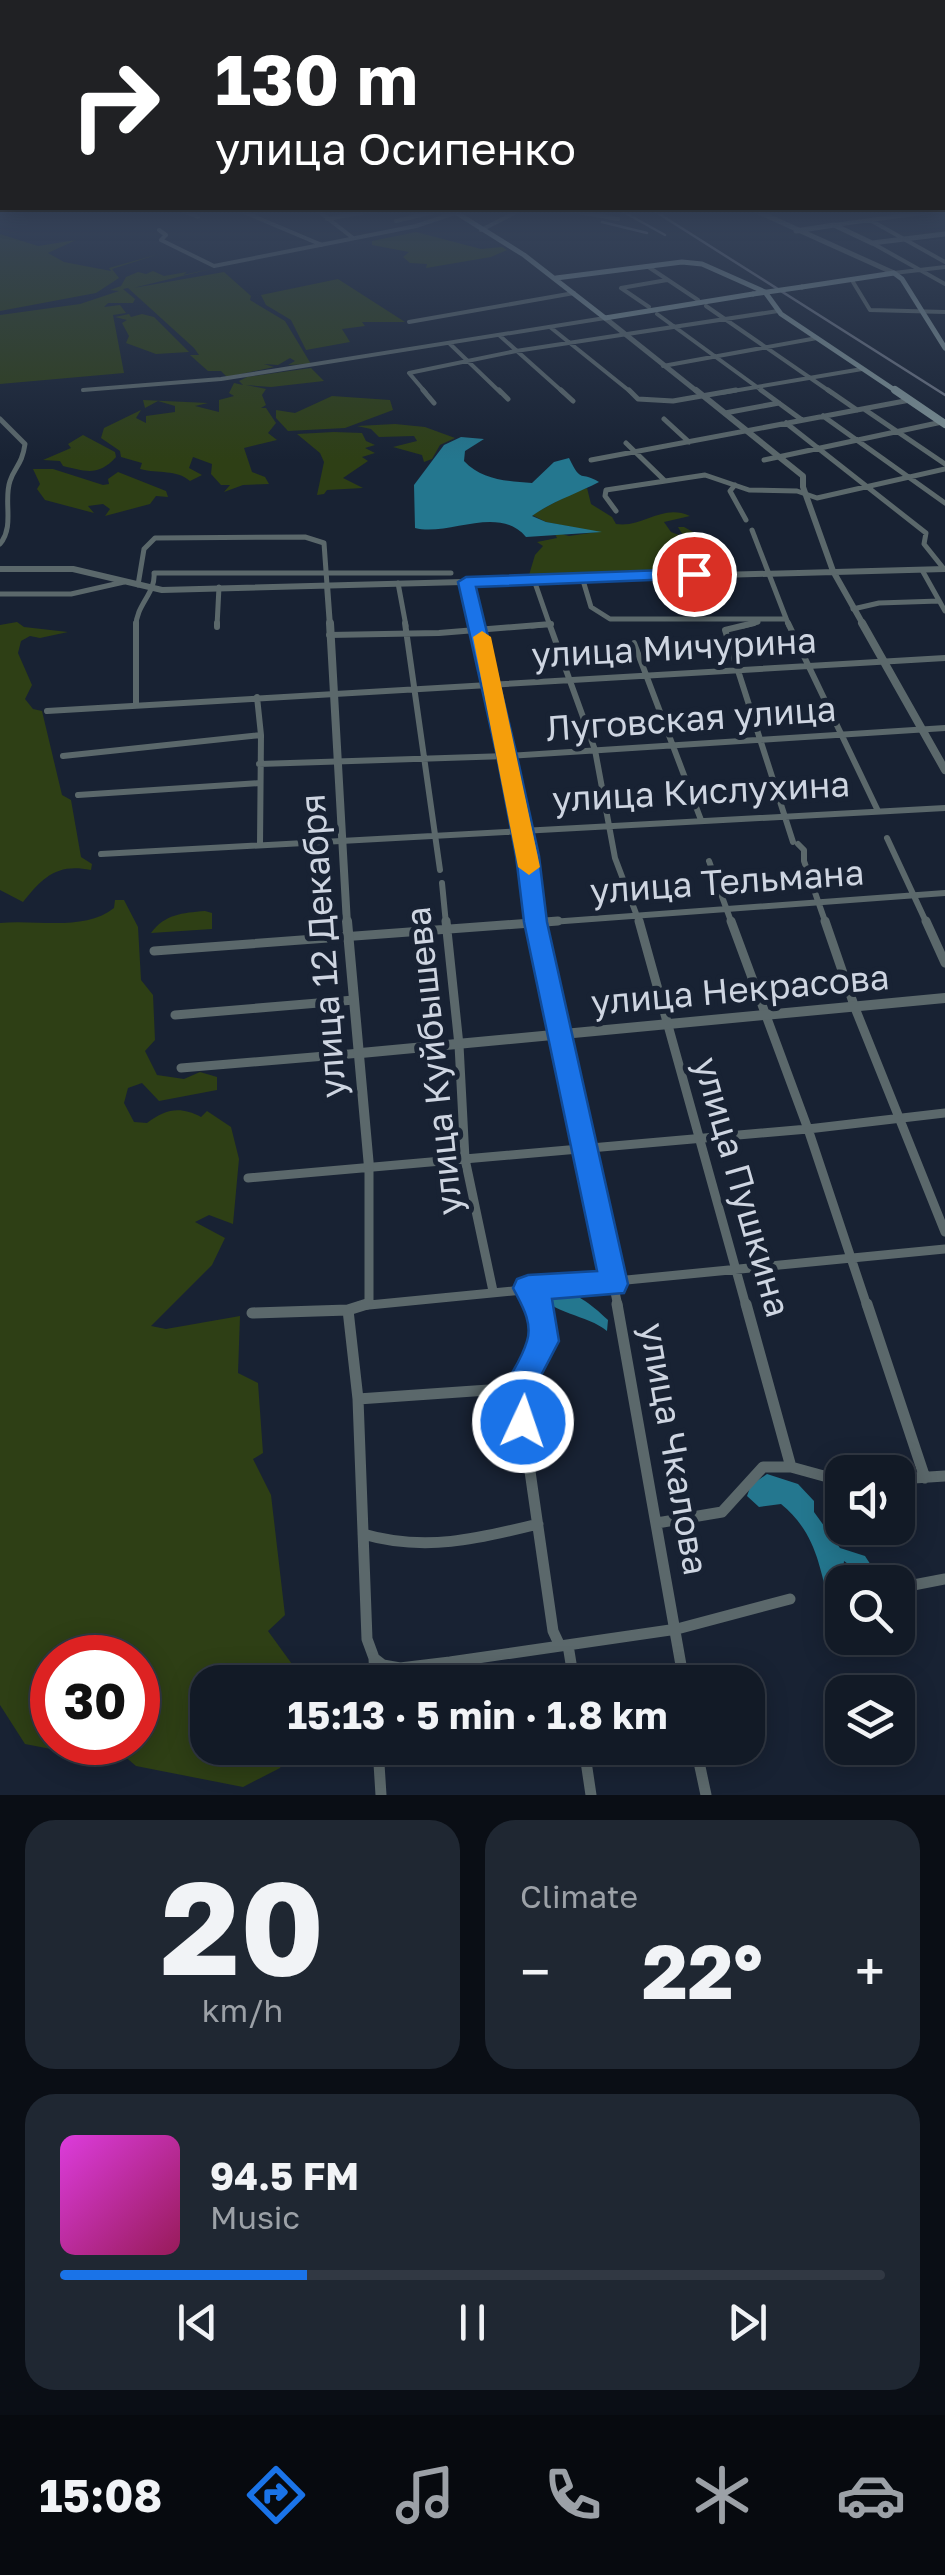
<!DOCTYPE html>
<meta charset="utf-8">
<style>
:root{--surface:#121a26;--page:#1f2732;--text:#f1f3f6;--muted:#9ca1a7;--line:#313843;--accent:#1a73e8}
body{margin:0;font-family:"Golos Text",sans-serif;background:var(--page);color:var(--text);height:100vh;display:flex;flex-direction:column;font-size:38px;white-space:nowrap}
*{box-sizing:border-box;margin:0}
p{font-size:32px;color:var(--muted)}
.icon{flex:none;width:55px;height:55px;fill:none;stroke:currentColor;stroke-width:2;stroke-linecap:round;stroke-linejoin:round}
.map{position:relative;height:1795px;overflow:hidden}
.side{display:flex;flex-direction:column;gap:25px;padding:25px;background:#0a0e15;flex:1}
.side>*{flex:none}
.guide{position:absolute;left:0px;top:0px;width:945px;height:210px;box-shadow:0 5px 25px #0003,0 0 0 2px var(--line);background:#202124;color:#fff;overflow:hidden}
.fabs{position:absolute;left:825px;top:1455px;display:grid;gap:20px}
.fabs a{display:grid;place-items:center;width:90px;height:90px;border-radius:20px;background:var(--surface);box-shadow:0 5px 25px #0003,0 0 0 2px var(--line);font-size:50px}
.speed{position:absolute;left:30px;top:1635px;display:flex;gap:20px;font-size:50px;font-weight:700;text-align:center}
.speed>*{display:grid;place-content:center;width:130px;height:130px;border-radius:50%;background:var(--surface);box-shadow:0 5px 25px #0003,0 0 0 2px var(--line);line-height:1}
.speed .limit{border:15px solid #d22;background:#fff;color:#111}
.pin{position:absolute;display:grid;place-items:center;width:85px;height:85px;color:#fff;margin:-42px;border:5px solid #fff;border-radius:50%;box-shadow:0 2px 10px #0007}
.me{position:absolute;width:110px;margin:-55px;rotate:3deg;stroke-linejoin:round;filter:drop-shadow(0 0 8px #0008)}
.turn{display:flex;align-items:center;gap:35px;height:210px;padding:0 50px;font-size:45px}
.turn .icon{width:130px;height:130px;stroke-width:2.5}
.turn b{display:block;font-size:70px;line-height:85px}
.big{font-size:75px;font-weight:700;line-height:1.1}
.side .widget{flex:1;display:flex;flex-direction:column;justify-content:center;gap:15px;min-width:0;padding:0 35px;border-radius:30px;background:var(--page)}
.side .dial{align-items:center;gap:0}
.dial b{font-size:130px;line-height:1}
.song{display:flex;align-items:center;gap:30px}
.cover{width:120px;height:120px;border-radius:15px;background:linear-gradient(135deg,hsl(300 70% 55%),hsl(330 70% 35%))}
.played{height:10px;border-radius:5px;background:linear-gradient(90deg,var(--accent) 30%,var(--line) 30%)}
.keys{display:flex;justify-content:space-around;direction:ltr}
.heat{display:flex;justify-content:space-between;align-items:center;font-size:55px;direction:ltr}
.side .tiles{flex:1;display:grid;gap:25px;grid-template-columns:1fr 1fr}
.widget:last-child{grid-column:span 2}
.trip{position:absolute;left:190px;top:1665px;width:575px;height:100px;border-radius:30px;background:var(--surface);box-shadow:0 5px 25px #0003,0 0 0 2px var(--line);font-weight:700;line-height:100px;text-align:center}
.menu{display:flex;height:160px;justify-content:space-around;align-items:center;background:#070a0f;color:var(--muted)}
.menu .icon{width:70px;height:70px}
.menu .active{color:var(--accent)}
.menu b{font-size:45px;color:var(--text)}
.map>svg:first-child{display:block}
</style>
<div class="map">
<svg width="945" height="1795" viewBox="0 0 945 1795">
<rect width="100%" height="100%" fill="#182233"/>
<path fill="#2e3f15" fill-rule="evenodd" d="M416,232L481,249L502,247L507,250L491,257L426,268L427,264L410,263L403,257L409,252L372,245V241Z
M0,234L38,246L76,240L48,253L64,262L111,271L109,268L159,254L112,269L119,278L96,293L0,311Z
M215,268L133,288L224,272L251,296L250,300L285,321L311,364L288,365L295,361L290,358L278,365L264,364L274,367L227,377L221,371H208L190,355H199L194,348L128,288L123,289L135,299L133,303H108L104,307L120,305L126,313L113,315L124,373L0,384V315L80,304L119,291L110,290L121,286L126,277L138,272L146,274L153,271L164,276L187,272L183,275Z
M338,279L405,322H362L365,326L342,329L350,342L306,350L291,320L266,305L261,295Z
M129,314L131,317L142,314L154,317L189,352L156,354L126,343L129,336L122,323L127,320L115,317Z
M311,368L324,381L271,387L246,385L266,389L262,395L266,405L261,408H266L276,423L268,433L277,440L244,448L252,472L265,477L269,484L243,485L224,492L230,485H221L211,474L212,464L193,457L189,468L202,475L190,481C176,469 159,474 140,469L142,463L121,457L120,451L101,438L104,428L141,410L136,418L146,423V416L175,412V406L158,401L145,408L143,400L208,403L195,406L219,412V400L234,396L229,393L234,383L243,385L239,381L247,377Z
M332,396L390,400L393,410L345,428L288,431L276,418V410L295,413Z
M395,424L425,427L455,438L440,445L432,459L424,462L422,455L393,447L417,441L414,436L379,437L371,429L357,426Z
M334,432L362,433L366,441L375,445L365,448L375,453L362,457L368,461L343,478L363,488L327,490L324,494L317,495L324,462L320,453L297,434Z
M83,435L115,452L116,457C98,477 85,471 63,466L60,461L43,460L71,448L68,444Z
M33,469H53L103,485L109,484L108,479L118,472L166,491L168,497L156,496L150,504L105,516L110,509L103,504L88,506L94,513L45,500L37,489L40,484Z
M587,488L591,504L612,517L616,524C644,528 662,503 690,516L664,522L671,532L684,537L678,527H684L715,544L706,548L693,543L691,547L699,554L726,560L723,569L529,575L535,555L543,546L537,542L557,538L554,532L569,536L597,532L546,522L532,515C544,508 573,492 587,488Z
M17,622L24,627L68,632L40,638L30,636L21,641L18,653L32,685L25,699L33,709L42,711L62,795L71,800L81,857L92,864L91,870C57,863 43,877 23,902L0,890V625Z
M115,900H124L138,927L141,980L153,995L155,1040L145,1051L157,1075L184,1079L200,1072L217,1077V1090L159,1101L142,1083L128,1088L124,1103L134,1122L147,1123C166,1109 180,1106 201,1117L207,1111L231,1127L239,1159L233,1224L209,1215L195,1222L225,1238L212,1265L151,1326L166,1329L240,1316L238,1373L258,1383L263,1453L253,1459L271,1495L285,1615L268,1631L305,1682H208V1748H293L280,1768L243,1787L136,1766L109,1743L87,1756L25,1744L0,1705V923C36,919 84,932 114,908ZM52,1658H138V1742H52Z
M205,911L212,913V929L151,933C165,914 182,913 205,911Z"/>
<path fill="#24778f" d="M461,437L484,439L465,451L464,461C482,480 506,481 532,483L554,462L569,458C582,485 580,470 599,482C578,493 549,503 532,516L546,522L602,532L526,537C498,504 448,537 415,528L414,485L444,445Z
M552,1289C576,1292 590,1303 608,1320L607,1331C587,1314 551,1315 536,1290Z
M767,1474L798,1484L814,1501V1512L840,1548L865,1556L882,1582H873L844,1561L839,1609L830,1607C819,1565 816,1533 781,1504L759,1507L747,1496L751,1485Z"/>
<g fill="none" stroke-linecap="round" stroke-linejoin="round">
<path stroke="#5b686b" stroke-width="4" d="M180,210L198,217
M239,210L322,245
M317,210L353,238
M567,210L618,219
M327,219L377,210
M870,220L945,262
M396,221L438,211L449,214
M834,225L944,210
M159,230L166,235L161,240L214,266L416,226L455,213
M481,230L520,210
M872,243L945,284
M647,266L698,300
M894,273L945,267
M853,282L870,310L945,312
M706,306L832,393
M649,307L621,288L667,280
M657,314L765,393
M409,322L574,293
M550,327L632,393
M499,335L564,393
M449,343L501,393
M663,366L817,338
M83,390L221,379L605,318
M426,393L409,373L516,351L778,311
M721,393L862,369"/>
<path stroke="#5b686b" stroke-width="5" d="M423,390L434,403
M499,390L508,399
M561,390L573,401
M629,390L638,399L673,401L736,390
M761,390L802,420
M828,390L857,410
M864,409L945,464
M725,413L779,403
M823,416L945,503
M0,419L25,444C22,465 15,466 10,481C3,501 15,526 0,544
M664,419L689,442
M786,423L926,533L924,544L944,569
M626,443L664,480
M591,460L910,400
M764,460L942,422
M735,485L730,491L746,520
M616,511L605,496L606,490L705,475L749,490L797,491L817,498L945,469
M752,530L789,626
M922,570L945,611
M582,577L591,607L610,619H786
M534,580L550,626
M466,582L476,626
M398,583L406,626
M138,585L144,549L155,538L305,537L324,543L327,585
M0,594H71L124,582
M853,609L879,603L939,601
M136,626C136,605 156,593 154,573H451
M217,626L219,587
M532,626L551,624
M743,626L758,622"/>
<path stroke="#5b686b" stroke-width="6" d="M136,623V703
M405,623L440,870
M476,623L528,856L535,924
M549,623L595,750L615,858L640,924
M754,623L725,630L793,842
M788,623L878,811
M217,627V623
M329,635L439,633L551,624
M634,643L701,820
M257,697L261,735L260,845
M47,711L945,658
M63,756L261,735
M259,764L507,756L945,728
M78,795L260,783
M887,838L927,924
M798,844L804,850V861L826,924
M101,854L945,808
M709,861L732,924
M442,883L446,924
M524,924L945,893"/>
<path stroke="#5b686b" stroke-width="9" d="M446,921L459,1045L465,1159L493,1291
M535,921L618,1306
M639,921L746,1306
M731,921L808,1129L867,1306
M825,921L855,1008L945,1232
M926,921L945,963
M154,951L558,921
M175,1015L354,1000
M181,1068L361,1053
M369,1167V1303
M248,1178L808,1129L945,1113
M528,1288L539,1306
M359,1306L945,1249"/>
<path stroke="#5b686b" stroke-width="11" d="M539,1304L544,1341L518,1388L553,1631L560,1646
M617,1304L684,1682
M746,1304L791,1467
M867,1304L925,1478
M348,1310L358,1399L367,1639L374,1658L375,1682
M252,1313L348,1310L367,1304
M358,1399L518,1388
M898,1479L945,1476
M657,1523L722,1512L763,1467H791L842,1481
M363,1534C424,1552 478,1539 538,1524
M903,1587L945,1579
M568,1645L574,1682
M374,1658L383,1665L400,1668L450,1662L677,1629L790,1599
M378,1748L381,1795
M584,1748L591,1795
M696,1748L706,1795"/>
<path stroke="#5b686b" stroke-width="5" d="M754,210L894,273
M796,231L834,225L872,243L945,234
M605,318L699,393"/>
<path stroke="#5b686b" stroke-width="6" d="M696,390L803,476V487L833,571L864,626
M0,569H73L162,590L945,569
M327,585L330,626"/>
<path stroke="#5b686b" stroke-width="8" d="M330,623L347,924
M862,623L945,770"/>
<path stroke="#5b686b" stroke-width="10" d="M347,921L369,1167
M361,1053L945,998"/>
<path stroke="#7c9094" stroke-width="5" d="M452,210L524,255L605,318L753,294
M556,278L682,262L702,264L765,292L781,314L899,393
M802,287L894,273L902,279L945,348"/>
<path stroke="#7c9094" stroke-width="8" d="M895,390L945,424"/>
<path stroke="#6b7382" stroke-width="2.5" d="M620,210L665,235
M653,210L945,395
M602,222L647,233"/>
<path stroke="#7c9094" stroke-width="5" d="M753,294L802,287"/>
</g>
<linearGradient id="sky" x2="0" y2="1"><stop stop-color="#0d131c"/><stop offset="0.46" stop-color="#37445b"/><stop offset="1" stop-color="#37445b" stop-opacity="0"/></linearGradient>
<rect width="945" height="461" fill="url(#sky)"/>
<path fill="#1a73e8" stroke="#114b97" stroke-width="2.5" d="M694,569L703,574L700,578L476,587L517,756L539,856L547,922L628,1284L624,1293L552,1299L559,1341L534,1389L539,1422L534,1433L523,1437L512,1433C490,1382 515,1381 527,1341C533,1322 521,1304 513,1288L517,1279L528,1275L597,1271L524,922L516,856L497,756L458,582L466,577Z"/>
<path fill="#f59e0b" d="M482,631L491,637L540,867L529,875L518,867L473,637Z"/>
<g text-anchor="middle" stroke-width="10" stroke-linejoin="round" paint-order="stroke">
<g font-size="35" fill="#ced5e1" stroke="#182233">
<text transform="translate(674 648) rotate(-3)" y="12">улица Мичурина</text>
<text transform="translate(691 719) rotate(-4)" y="12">Луговская улица</text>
<text transform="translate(701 792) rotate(-3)" y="12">улица Кислухина</text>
<text transform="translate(727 882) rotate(-4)" y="12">улица Тельмана</text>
<text transform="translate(323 946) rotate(-94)" y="12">улица 12 Декабря</text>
<text transform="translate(740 990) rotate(-5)" y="12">улица Некрасова</text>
<text transform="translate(434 1061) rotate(-96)" y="12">улица Куйбышева</text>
<text transform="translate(742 1187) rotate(74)" y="12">улица Пушкина</text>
<text transform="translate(674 1449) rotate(80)" y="12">улица Чкалова</text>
</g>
</g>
</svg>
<div class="fabs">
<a><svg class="icon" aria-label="sound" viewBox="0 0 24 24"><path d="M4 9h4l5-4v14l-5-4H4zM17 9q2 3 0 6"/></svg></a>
<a><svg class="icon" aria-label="search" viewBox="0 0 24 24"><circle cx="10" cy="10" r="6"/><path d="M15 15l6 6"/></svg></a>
<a><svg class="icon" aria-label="layers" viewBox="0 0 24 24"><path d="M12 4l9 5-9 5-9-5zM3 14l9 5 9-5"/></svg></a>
</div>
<div class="speed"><div class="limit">30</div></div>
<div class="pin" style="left:694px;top:574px;background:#d93025"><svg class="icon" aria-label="arrive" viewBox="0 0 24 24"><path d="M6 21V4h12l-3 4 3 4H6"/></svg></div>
<svg class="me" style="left:523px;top:1422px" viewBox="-20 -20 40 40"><circle r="17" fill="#1a73e8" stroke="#fff" stroke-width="3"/><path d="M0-11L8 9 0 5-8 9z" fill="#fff"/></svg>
<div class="trip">15:13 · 5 min · 1.8 km</div>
<div class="guide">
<div class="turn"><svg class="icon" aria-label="right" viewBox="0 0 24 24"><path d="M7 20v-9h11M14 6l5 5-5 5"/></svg><div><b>130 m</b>улица Осипенко</div></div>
</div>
</div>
<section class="side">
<div class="tiles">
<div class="widget dial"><b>20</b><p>km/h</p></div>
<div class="widget"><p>Climate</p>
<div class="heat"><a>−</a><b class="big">22°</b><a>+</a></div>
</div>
<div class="widget">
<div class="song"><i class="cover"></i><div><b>94.5 FM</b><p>Music</p></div></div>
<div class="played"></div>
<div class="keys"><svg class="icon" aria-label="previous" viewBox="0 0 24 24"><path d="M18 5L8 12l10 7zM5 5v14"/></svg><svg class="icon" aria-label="pause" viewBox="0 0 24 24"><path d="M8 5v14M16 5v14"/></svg><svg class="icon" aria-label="next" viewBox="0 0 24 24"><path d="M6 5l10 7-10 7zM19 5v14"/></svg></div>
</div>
</div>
</section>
<nav class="menu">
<b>15:08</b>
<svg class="icon active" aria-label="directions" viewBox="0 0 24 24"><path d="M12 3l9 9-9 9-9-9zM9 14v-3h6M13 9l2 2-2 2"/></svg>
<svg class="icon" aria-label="music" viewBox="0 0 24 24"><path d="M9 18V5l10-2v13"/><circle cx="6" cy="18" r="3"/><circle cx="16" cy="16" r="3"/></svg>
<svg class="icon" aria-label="phone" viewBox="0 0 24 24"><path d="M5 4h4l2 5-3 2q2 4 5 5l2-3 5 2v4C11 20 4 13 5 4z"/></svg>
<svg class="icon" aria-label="climate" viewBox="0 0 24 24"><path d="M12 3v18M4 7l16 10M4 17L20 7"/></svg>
<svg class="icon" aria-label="car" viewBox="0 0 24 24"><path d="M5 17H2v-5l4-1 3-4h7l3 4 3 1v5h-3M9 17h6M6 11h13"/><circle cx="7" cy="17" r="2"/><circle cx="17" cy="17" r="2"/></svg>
</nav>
